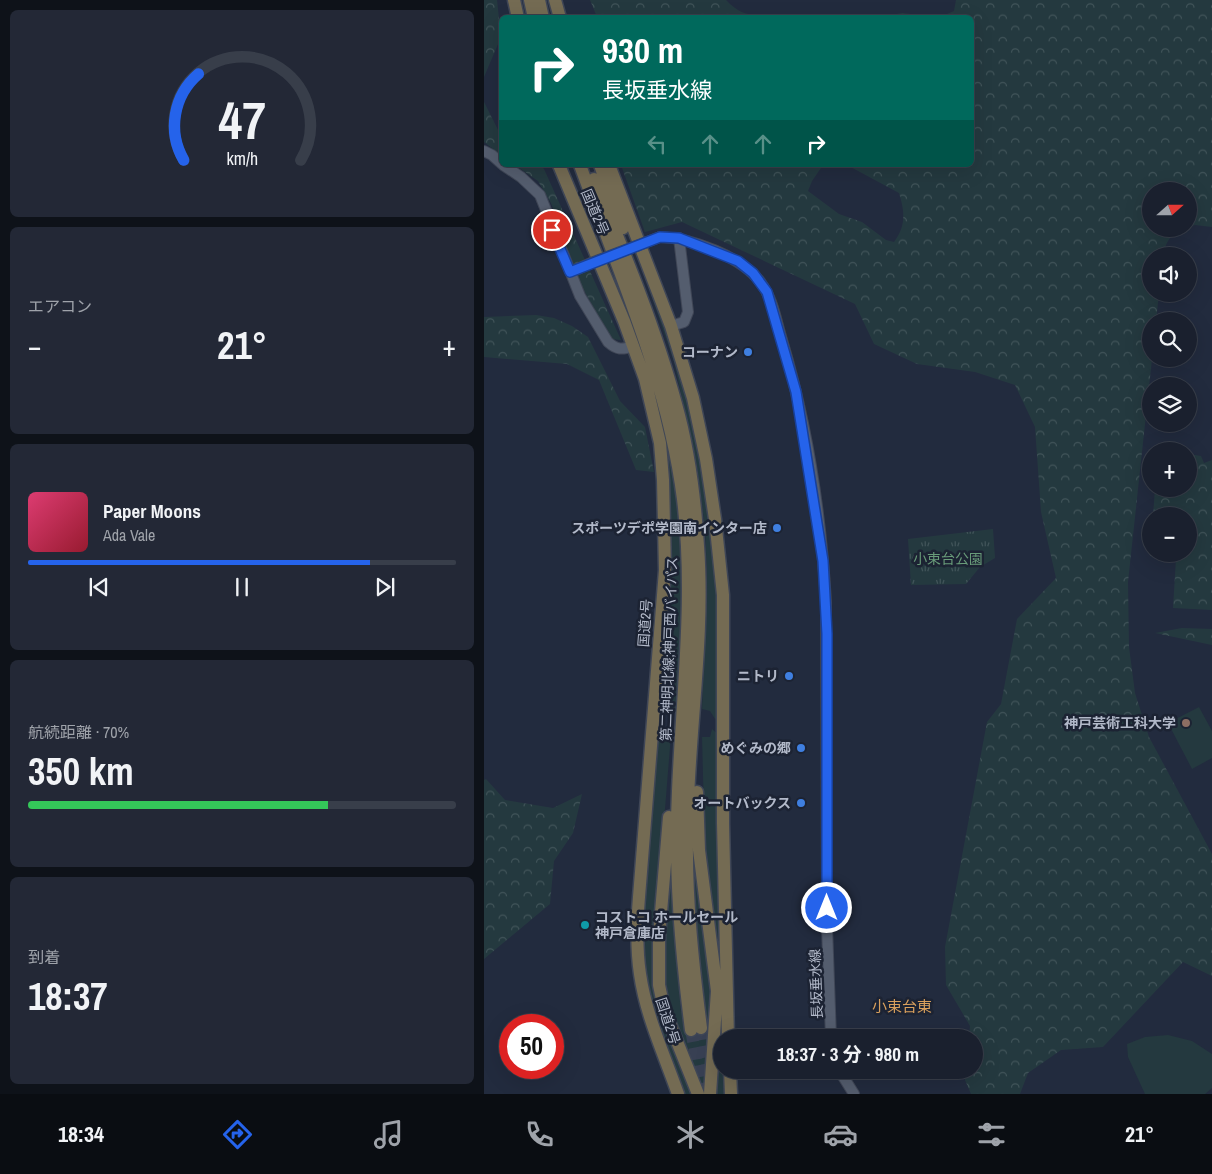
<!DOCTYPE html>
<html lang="ja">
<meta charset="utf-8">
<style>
:root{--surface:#1a202e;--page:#232836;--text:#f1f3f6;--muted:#9fa3aa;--line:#383e4a;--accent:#2563eb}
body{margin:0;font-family:"Archivo Narrow","Noto Sans JP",sans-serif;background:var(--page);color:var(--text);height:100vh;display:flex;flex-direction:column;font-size:19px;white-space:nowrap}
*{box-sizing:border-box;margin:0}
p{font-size:16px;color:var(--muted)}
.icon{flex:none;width:28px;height:28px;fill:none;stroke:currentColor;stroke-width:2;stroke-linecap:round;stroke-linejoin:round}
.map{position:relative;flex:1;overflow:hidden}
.sheet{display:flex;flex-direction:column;gap:10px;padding:10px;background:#0e1219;width:484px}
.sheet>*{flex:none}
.guide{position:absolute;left:15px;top:15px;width:475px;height:152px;border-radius:8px;box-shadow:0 5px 20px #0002,0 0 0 1px var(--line);background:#00695c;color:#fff;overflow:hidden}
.needle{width:32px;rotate:69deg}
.tools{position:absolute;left:658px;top:182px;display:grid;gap:10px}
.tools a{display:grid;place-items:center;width:55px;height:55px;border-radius:50%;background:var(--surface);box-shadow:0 5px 20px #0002,0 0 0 1px var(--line);font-size:25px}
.speed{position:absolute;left:15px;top:1014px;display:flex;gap:10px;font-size:25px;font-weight:700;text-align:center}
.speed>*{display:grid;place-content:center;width:65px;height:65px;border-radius:50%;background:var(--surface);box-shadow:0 5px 20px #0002,0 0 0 1px var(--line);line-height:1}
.speed .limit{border:8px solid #d22;background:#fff;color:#111}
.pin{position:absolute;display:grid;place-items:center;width:42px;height:42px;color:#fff;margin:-21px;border:2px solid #fff;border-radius:50%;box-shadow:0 1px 5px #0007}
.me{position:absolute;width:55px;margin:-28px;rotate:0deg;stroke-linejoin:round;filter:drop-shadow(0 0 4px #0008)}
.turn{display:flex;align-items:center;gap:18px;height:105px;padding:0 20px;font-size:22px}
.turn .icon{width:65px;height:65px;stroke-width:2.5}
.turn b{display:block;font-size:35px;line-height:42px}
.lanes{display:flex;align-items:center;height:48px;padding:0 20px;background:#0003;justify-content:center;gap:25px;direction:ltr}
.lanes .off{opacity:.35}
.big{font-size:38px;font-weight:700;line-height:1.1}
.sheet .card{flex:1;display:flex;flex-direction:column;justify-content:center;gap:8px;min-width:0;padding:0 18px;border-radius:8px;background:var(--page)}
.sheet .dial{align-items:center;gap:0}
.dial svg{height:130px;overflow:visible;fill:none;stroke:var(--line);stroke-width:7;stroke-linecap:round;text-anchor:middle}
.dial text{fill:var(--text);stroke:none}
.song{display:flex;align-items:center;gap:15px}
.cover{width:60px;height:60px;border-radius:8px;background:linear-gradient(135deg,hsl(340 70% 55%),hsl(350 70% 35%))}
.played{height:5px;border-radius:2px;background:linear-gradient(90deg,var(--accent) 80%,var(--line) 80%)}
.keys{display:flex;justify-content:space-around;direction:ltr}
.heat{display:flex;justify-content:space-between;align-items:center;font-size:28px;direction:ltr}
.charge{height:8px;border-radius:4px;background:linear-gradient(90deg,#34c759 70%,var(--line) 0)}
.trip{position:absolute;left:229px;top:1029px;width:270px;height:50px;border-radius:25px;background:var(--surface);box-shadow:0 5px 20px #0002,0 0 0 1px var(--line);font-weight:700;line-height:50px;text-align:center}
.tabs{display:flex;height:80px;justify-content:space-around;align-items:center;background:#0a0d12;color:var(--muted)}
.tabs .icon{width:35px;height:35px}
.tabs .active{color:var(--accent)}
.tabs b{font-size:22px;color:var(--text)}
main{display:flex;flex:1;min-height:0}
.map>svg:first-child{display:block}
</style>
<main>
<section class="sheet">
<div class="card dial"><svg viewBox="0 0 100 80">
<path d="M14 69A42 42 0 1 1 86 69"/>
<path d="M14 69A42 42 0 0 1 23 16" stroke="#2563eb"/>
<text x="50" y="56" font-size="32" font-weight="700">47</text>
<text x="50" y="72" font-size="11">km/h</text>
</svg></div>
<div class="card"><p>エアコン</p>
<div class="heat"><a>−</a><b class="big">21°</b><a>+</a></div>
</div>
<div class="card">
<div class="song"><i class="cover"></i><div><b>Paper Moons</b><p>Ada Vale</p></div></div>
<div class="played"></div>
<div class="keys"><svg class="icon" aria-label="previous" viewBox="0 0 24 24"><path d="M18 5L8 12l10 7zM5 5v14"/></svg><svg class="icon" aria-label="pause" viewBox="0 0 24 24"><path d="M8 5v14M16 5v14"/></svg><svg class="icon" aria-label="next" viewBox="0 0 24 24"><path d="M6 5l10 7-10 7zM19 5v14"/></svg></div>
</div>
<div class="card"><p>航続距離 · 70%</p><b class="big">350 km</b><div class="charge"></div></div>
<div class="card"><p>到着</p><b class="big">18:37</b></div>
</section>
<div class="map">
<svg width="729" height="1094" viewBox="0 0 729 1094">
<defs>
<pattern id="forest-crowns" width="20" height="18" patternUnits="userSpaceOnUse" patternTransform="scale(1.25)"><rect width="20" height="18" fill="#24393f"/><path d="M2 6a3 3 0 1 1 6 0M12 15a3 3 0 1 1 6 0" fill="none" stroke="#415459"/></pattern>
<pattern id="park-tufts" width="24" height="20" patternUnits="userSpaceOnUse" patternTransform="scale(1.25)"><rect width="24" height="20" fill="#24393f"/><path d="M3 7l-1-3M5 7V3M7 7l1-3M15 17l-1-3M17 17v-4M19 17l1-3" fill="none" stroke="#415459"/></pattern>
</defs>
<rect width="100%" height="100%" fill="#222b3e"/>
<path fill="#24393f" d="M149,242C178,316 206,390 220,470C235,551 235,633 236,716L231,719L226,711L218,709L223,576L221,528L212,461L190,362Z
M124,269L149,325L182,426L198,532V635L191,708H185L179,715H175L187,551L186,494L179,438Z
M715,707L728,731V758L708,769L684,723Z
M178,727L180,734L187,735L169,957L175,1011L207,1094H198C179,1042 160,992 158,936L174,728Z
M228,729L236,736L243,1037L238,1038V1070H244V1094H232L230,1075L239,1012V974L221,853L218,737H226Z
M210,859H213L229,986L223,1089L217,1091L185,1013L178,981L185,861H189L190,929L197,1012H200L212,936Z
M684,1035L708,1041L728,1054V1088L721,1094H661L644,1057L643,1044L661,1037Z"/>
<path fill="url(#forest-crowns)" d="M0,0H13L17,37L0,77Z
M106,0H242C267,27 284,7 302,17H113Z
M472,0H728V227L711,225L704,227V191H666V229H699C686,233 681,244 679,256H666V294H675L672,321H666V359H668L644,582L645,647L651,693L665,737L728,854V976L699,962L619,1047L577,1050L544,1073L536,1094H487L481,1080L482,1070H490V1038L485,1037L486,1026L462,985L461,947L503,722L517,704L533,619L572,578L557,512L551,427L531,385L491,372L433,364L390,344L371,304L198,222L161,232L137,165H339L328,181L324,191L355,214L378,222L402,240L410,242C422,226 421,212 415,193L363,165H488V18L456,17L470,11Z
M418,13L453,17H397Z
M0,102L17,136V155L0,142Z
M31,165H56L60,169L137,340L127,339L98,287L67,203L54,181Z
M52,315L70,318L88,326L104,337L136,401L161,427L170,472L152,470L115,380L83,364L0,357V317Z
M704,454L717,456L720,463L728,460V610L689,608L692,559L666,556V548V554H704V516H669L671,489H704Z
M698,628L728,629V645L671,633Z
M2,779L21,800L69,808L98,794L89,833L70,861L66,904L0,959V780Z"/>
<path fill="url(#park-tufts)" d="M509,529L511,558L496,567L482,584L427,585L424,539Z"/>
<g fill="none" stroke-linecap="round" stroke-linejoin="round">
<path stroke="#384053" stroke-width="12" stroke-dasharray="12 6" stroke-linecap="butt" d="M217,1028L225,1075
M207,1030L219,1094"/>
<g stroke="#404757" stroke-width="12">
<path id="major" d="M0,151L8,155L18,164
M19,165L37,177L56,195L96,296L124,342C133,350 138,350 149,346
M176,237C207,238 259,257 277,283C289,299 292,321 298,340C323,424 337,514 342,602L343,927L347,1038
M87,272L107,263
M187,326L200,322L204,312L195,238
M355,1070L370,1094"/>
</g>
<g stroke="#3f4656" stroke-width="15">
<path id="highway" d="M30,0L34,18
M46,0L50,18
M55,0L59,18
M71,0L76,18
M75,165L140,321L161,379L176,443L179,480L181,570L155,897C153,922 152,948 156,974C162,1016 180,1054 194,1094
M96,165C136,275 184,382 199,499C211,596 198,694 194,791C190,871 197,950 207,1030
M116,165L139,228
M125,165L187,326L209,398L222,459L231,519L239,595V823L244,1038
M110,179C140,252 171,327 192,404C205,450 211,498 214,546C221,643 203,740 203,837C202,901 209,965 217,1028
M213,792L215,850L233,991L226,1094
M185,817L175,936V985L180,1009L214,1094
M246,1070L247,1094"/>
</g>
<use href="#major" stroke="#545d6e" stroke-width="10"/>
<use href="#highway" stroke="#746b53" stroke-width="12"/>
<g stroke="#404757" stroke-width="12" stroke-linecap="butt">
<path id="major-bridge" d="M107,263L176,237"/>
</g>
<use href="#major-bridge" stroke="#545d6e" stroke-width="10"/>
</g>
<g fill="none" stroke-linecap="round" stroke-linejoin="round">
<g stroke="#184099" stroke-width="12">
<path id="route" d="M68,230L86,272L176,237L195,238L254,261L269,273L283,292L312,392L339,561L343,634V908"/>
</g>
<use href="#route" stroke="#2563eb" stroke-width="9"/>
</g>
<g fill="#3f7fe0" stroke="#1c2333" stroke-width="2">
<circle cx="264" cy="352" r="5"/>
<circle cx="293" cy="528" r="5"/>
<circle cx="305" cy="676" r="5"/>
<circle cx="317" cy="748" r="5"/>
<circle cx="317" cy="803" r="5"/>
</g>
<circle fill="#8d6e63" stroke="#1c2333" stroke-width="2" cx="702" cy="723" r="5"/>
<circle fill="#0f9aa8" stroke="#1c2333" stroke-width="2" cx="101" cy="925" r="5"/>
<g text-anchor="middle" stroke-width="5" stroke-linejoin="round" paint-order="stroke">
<g font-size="14" fill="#b2b9c9" stroke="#1c2333">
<text transform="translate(111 212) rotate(67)" y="5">国道2号</text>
<text transform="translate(161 623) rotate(-86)" y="5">国道2号</text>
<text transform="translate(185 649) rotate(-88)" y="5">第二神明北線;神戸西バイパス</text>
<text transform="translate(332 984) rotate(-92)" y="5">長坂垂水線</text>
<text transform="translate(184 1021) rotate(72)" y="5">国道2号</text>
</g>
<g font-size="14" font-weight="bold" fill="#b2b9c9" stroke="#1c2333" text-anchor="end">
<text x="254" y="357">コーナン</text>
<text x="283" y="533">スポーツデポ学園南インター店</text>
<text x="295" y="681">ニトリ</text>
<text x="692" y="728">神戸芸術工科大学</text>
<text x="307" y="753">めぐみの郷</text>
<text x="307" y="808">オートバックス</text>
<text x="111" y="922" text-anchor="start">コストコ ホールセール<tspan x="111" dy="16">神戸倉庫店</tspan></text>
</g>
<g font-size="14" fill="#689b79" stroke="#1c2333">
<text x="464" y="564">小束台公園</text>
</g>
<g font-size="15" fill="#d9a05d" stroke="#1c2333">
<text x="418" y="1012">小束台東</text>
</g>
</g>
</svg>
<div class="tools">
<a><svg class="needle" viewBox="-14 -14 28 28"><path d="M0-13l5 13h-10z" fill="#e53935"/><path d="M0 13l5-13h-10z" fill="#9fa3aa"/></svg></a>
<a><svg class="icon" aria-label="sound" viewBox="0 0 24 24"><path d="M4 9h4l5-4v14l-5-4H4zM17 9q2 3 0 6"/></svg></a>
<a><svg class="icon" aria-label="search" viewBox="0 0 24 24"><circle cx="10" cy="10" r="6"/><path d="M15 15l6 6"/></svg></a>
<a><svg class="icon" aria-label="layers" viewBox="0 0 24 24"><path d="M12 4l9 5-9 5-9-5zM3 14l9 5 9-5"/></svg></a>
<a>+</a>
<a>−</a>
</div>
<div class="speed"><div class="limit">50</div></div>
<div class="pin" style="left:68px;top:230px;background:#d93025"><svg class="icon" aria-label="arrive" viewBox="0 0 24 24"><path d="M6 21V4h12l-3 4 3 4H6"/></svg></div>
<svg class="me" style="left:343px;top:908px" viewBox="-20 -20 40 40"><circle r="17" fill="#2563eb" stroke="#fff" stroke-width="3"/><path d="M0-11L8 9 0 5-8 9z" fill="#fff"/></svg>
<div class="trip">18:37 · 3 分 · 980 m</div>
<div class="guide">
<div class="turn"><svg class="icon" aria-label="right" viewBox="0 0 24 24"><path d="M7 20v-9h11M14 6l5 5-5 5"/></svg><div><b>930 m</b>長坂垂水線</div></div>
<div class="lanes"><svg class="icon off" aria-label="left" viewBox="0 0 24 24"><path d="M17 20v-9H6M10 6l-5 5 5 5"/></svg><svg class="icon off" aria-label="ahead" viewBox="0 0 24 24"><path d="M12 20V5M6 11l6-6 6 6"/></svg><svg class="icon off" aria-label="ahead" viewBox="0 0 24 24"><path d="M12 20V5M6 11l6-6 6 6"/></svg><svg class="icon" aria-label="right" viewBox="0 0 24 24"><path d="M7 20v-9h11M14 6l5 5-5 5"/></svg></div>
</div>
</div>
</main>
<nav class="tabs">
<b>18:34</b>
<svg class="icon active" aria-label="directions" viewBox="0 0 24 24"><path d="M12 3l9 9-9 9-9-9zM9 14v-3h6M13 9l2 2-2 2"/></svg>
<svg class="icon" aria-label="music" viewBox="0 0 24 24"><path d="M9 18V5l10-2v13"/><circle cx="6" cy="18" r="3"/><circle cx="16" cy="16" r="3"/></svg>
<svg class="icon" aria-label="phone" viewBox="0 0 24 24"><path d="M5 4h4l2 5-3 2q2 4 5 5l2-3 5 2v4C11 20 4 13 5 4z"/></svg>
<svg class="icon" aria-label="climate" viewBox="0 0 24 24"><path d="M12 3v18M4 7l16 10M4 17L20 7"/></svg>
<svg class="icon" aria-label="car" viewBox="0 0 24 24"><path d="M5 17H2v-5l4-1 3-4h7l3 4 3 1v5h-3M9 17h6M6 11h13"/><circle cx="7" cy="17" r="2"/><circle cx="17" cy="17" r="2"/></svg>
<svg class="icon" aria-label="filters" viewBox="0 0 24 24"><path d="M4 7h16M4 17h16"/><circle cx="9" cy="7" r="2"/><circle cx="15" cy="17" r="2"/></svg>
<b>21°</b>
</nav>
